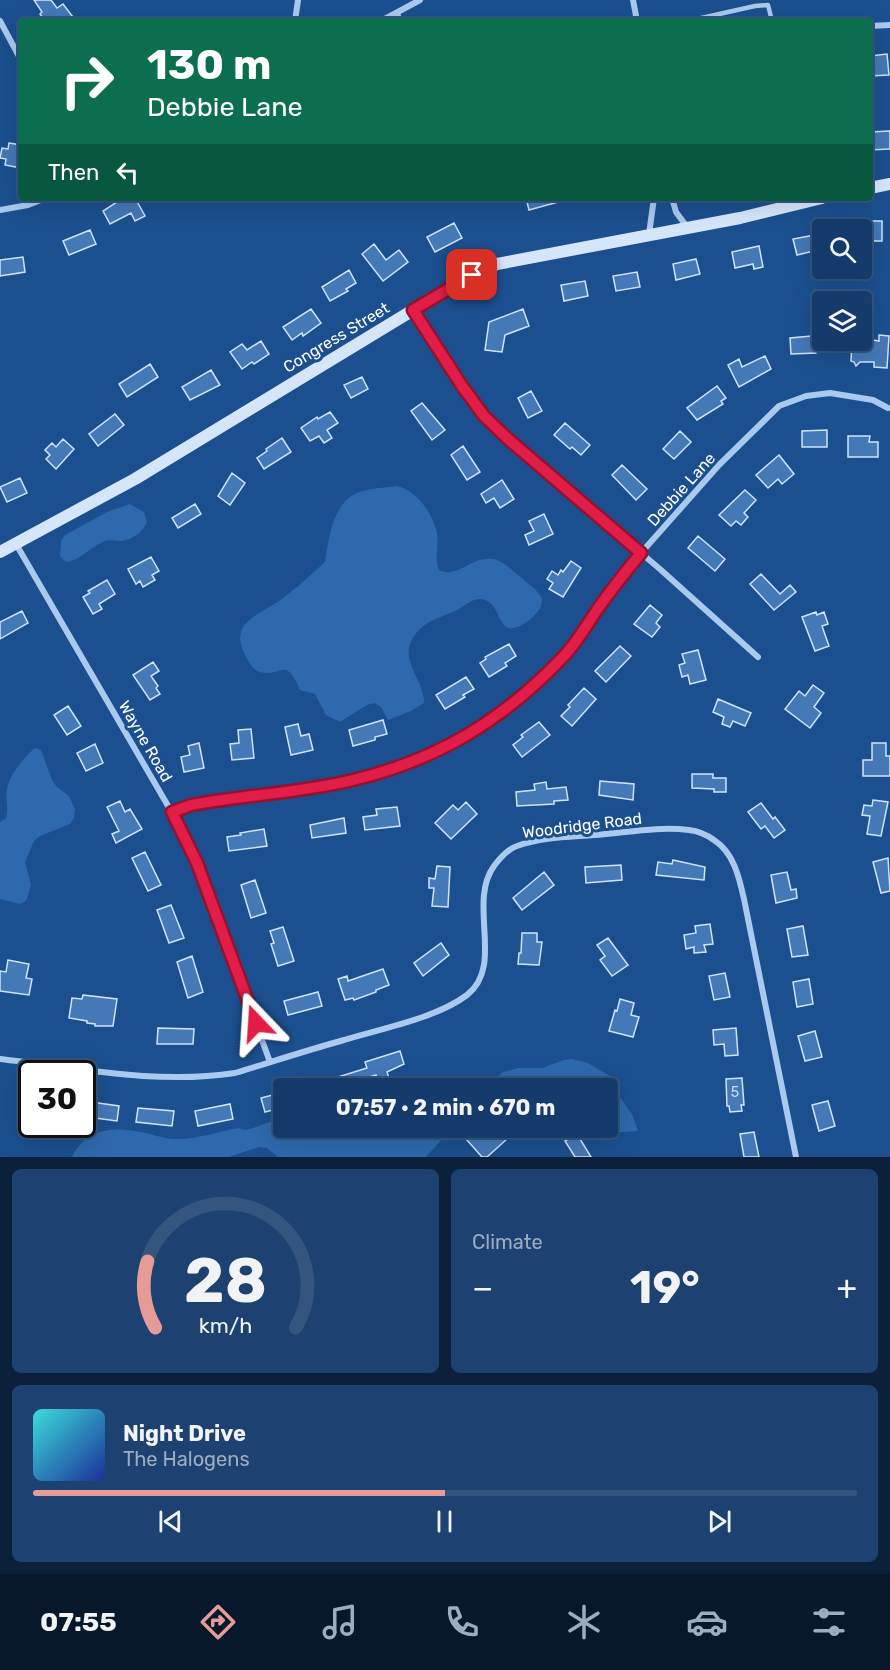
<!DOCTYPE html>
<meta charset="utf-8">
<style>
:root{--surface:#143b6b;--page:#1d4271;--text:#f1f3f6;--muted:#9dadc1;--line:#33557e;--accent:#e69b98}
body{margin:0;font-family:Rubik,sans-serif;background:var(--page);color:var(--text);height:100vh;display:flex;flex-direction:column;font-size:22px;white-space:nowrap}
*{box-sizing:border-box;margin:0}
p{font-size:20px;color:var(--muted)}
.icon{flex:none;width:33px;height:33px;fill:none;stroke:currentColor;stroke-width:2;stroke-linecap:round;stroke-linejoin:round}
.map{position:relative;height:1157px;overflow:hidden}
.side{display:flex;flex-direction:column;gap:12px;padding:12px;background:#0b203b;flex:1}
.side>*{flex:none}
.guide{position:absolute;left:18px;top:18px;width:855px;height:183px;border-radius:6px;box-shadow:0 6px 24px #0002,0 0 0 2px var(--line);background:#0b6e4f;color:#fff;overflow:hidden}
.tools{position:absolute;left:812px;top:219px;display:grid;gap:12px}
.tools a{display:grid;place-items:center;width:60px;height:60px;border-radius:6px;background:var(--surface);box-shadow:0 6px 24px #0002,0 0 0 2px var(--line);font-size:30px}
.speed{position:absolute;left:18px;top:1060px;display:flex;gap:12px;font-size:30px;font-weight:700;text-align:center}
.speed>*{display:grid;place-content:center;width:78px;height:78px;border-radius:50%;background:var(--surface);box-shadow:0 6px 24px #0002,0 0 0 2px var(--line);line-height:1}
.speed .limit{border:3px solid #111;border-radius:9px;background:#fff;color:#111}
.pin{position:absolute;display:grid;place-items:center;width:51px;height:51px;color:#fff;margin:-26px;border-radius:12px;box-shadow:0 3px 9px #0006}
.me{position:absolute;width:66px;margin:-33px;rotate:340deg;stroke-linejoin:round;filter:drop-shadow(0 0 4px #0008)}
.turn{display:flex;align-items:center;gap:21px;height:126px;padding:0 30px;font-size:27px}
.turn .icon{width:78px;height:78px;stroke-width:2.5}
.turn b{display:block;font-size:42px;line-height:51px}
.then{display:flex;align-items:center;height:57px;padding:0 30px;background:#0003;gap:12px;font-size:22px}
.big{font-size:45px;font-weight:700;line-height:1.1}
.side .tile{flex:1;display:flex;flex-direction:column;justify-content:center;gap:9px;min-width:0;padding:0 21px;border-radius:9px;background:var(--page)}
.side .dial{align-items:center;gap:0}
.dial svg{height:156px;overflow:visible;fill:none;stroke:var(--line);stroke-width:7;stroke-linecap:round;text-anchor:middle}
.dial text{fill:var(--text);stroke:none}
.song{display:flex;align-items:center;gap:18px}
.cover{width:72px;height:72px;border-radius:9px;background:linear-gradient(135deg,hsl(180 70% 55%),hsl(230 70% 35%))}
.played{height:6px;border-radius:3px;background:linear-gradient(90deg,var(--accent) 50%,var(--line) 50%)}
.keys{display:flex;justify-content:space-around;direction:ltr}
.heat{display:flex;justify-content:space-between;align-items:center;font-size:33px;direction:ltr}
.side .tiles{flex:1;display:grid;gap:12px;grid-template-columns:1fr 1fr}
.tile:last-child{grid-column:span 2}
.trip{position:absolute;left:273px;top:1078px;width:345px;height:60px;border-radius:6px;background:var(--surface);box-shadow:0 6px 24px #0002,0 0 0 2px var(--line);font-weight:700;line-height:60px;text-align:center}
.tab-bar{display:flex;height:96px;justify-content:space-around;align-items:center;background:#08182b;color:var(--muted)}
.tab-bar .icon{width:42px;height:42px}
.tab-bar .on{color:var(--accent)}
.tab-bar b{font-size:27px;color:var(--text)}
.map>svg:first-child{display:block}
</style>
<div class="map">
<svg width="890" height="1157" viewBox="0 0 890 1157">
<rect width="100%" height="100%" fill="#1b4f8f"/>
<path fill="#2e69ad" d="M396,486C416,489 433,514 437,533C439,546 434,558 439,570C458,580 473,553 497,560C506,563 526,583 535,589C538,593 542,596 542,601C542,612 524,626 514,628C498,631 500,606 487,601C474,594 465,607 455,611C437,619 420,622 411,642C401,661 425,683 424,703L411,711L388,720L381,707L374,703L367,705L340,722L326,715L315,694L300,690C285,654 282,678 260,672C252,670 249,662 245,655C227,621 263,614 283,598C298,587 311,574 325,562C329,538 332,503 359,492C370,488 384,488 396,486Z
M130,504L144,512L147,522C143,532 132,540 121,541C115,541 109,539 103,542C89,548 80,561 66,562L60,556L61,541L65,535L107,512Z
M35,748L41,750L52,780L56,786L69,796L75,809L74,818L70,824L40,836L34,841L25,862L31,885L26,901L20,904L0,899V822L6,818C9,808 5,799 7,789C10,774 24,757 35,748Z
M572,1059L588,1063L615,1079L618,1095L632,1114L638,1131L606,1133L596,1128H608V1089H484L503,1072L518,1068H542L564,1060Z
M283,1117L284,1128H452L426,1157H278L267,1148L259,1147L229,1157H72C85,1129 113,1126 141,1132C152,1134 161,1138 173,1139C194,1140 217,1132 238,1128L246,1130L253,1128Z"/>
<path fill="#4478b7" stroke="#cfe3fa" stroke-width="1.5" d="M34,0H51L57,8L63,4L76,21H45L40,14L42,12Z
M887,54L889,75L870,76V56Z
M890,131V149L870,150V132Z
M9,143L21,145V168L5,165L6,159L0,158L2,148L8,149Z
M123,198H135L145,216L135,221L131,213L110,224L103,211Z
M526,198H561L562,201L529,210Z
M869,221H882V241H861V224H869Z
M454,223L462,238L435,252L427,237Z
M90,230L96,244L69,255L63,241Z
M820,234L822,249L797,255L793,239Z
M374,244L386,260L399,250L408,262L383,281L362,254Z
M759,246L763,267L754,269L753,264L735,268L732,252Z
M23,257L25,272L0,276V260Z
M696,259L700,274L676,280L673,264Z
M349,270L356,283L346,289L348,291L330,301L322,287Z
M637,272L640,287L616,291L613,276Z
M585,281L588,296L564,301L561,285Z
M311,309L321,323L303,336L302,333L292,340L283,327Z
M523,309L529,326L505,335L502,352L485,350L489,322Z
M822,335V340H827L828,349L816,350V353L791,354L790,338Z
M879,335L889,336L887,368L874,367V362H860L856,366L854,362L851,361L852,342H873V340L879,341Z
M261,341L269,354L254,364L252,362L242,369L230,352L242,344L247,350Z
M765,356L771,369L739,387L728,365L739,359L742,367Z
M150,364L158,377L127,397L119,384Z
M211,370L220,385L190,400L182,387Z
M362,377L368,389L351,398L344,385Z
M717,386L726,398L721,401L723,404L697,420L687,408Z
M531,391L542,411L528,418L518,398Z
M422,403L445,430L432,440L411,411Z
M330,412L338,423L327,430L332,438L324,443L319,436L310,441L301,428L317,417L318,419Z
M115,414L124,425L98,446L89,434Z
M565,423L590,445L581,455L572,447L570,449L554,435Z
M827,430V447H802V431Z
M680,431L691,442L674,459L663,449Z
M848,436H870L869,442H878V457H848Z
M282,438L291,452L264,469L257,458L267,451L266,449Z
M63,439L74,449L56,469L46,459L50,455L45,450L52,443L56,447Z
M463,446L480,472L467,480L451,455Z
M779,455L794,474L782,484L778,479L768,488L756,475Z
M622,465L647,489L636,500L612,475Z
M232,473L245,483L230,505L218,496Z
M20,478L27,493L7,502L0,487Z
M502,480L514,499L500,508L494,498L486,503L481,494Z
M745,490L756,500L744,513L748,517L741,525L736,521L731,526L719,515Z
M195,504L201,514L178,528L172,518Z
M544,514L553,534L529,545L525,535L534,531L529,521Z
M698,536L725,559L715,571L688,548Z
M151,557L159,571L152,575L155,580L143,587L140,581L136,584L128,569Z
M571,561L581,568L563,597L549,589L553,583L547,579L552,571L558,575L561,570L563,572Z
M761,574L780,594L790,585L796,592L774,610L750,584Z
M107,580L115,594L99,604L102,609L93,614L83,597L90,593L88,591Z
M650,605L662,615L656,623L660,627L652,637L634,624Z
M22,611L28,623L0,639V622Z
M816,612L817,615L824,612L828,624L822,626L829,646L815,651L802,617Z
M509,644L516,656L505,663L507,666L489,677L480,663L486,659L485,657Z
M620,646L631,656L606,682L595,671Z
M698,650L706,680L690,684L688,675L682,677L679,665L685,663L682,654Z
M153,662L159,671L151,676L158,686L156,688L160,694L150,700L133,675Z
M466,677L474,689L463,695L465,697L445,709L436,695Z
M813,685L824,693L814,707L821,713L810,728L785,709L799,691L805,696Z
M584,688L596,699L572,726L561,716L570,707L568,705Z
M718,699L751,713L745,726L733,721L730,727L722,724L724,717L713,712Z
M68,706L81,726L67,735L54,715Z
M383,720L387,734L375,737V740L353,746L349,730Z
M539,722L550,735L522,757L513,745L523,737L521,735Z
M298,724L301,736L309,734L313,750L291,755L285,727Z
M251,729L254,758L232,760L230,744L239,743L238,730Z
M199,743L204,768L184,772L181,757L190,755L188,746Z
M872,743H886V756H890V776H863V760H872Z
M95,744L103,763L86,771L77,753Z
M692,774H713V778H726V792H714V789L692,788Z
M600,781L634,784L633,800L599,795Z
M546,782L547,789L566,787L568,800L554,801V804L517,806L516,792L535,790L534,784Z
M873,800L888,802L881,836L867,834L870,816L862,815L864,805L872,806Z
M120,801L125,812L130,809L142,829L116,843L112,834L119,831L107,807Z
M466,802L477,814L451,839L435,823L453,805L458,810Z
M761,803L773,819L775,817L785,830L774,838L765,826L761,829L748,812Z
M397,807L400,826L365,830L363,817L377,815L376,809Z
M344,818L346,833L312,838L310,825Z
M264,829L267,846L229,851L227,837L241,835L240,833Z
M145,852L161,885L148,891L132,858Z
M888,858L890,891L881,893L873,862Z
M673,860L705,867L704,880L656,875L658,862L672,864Z
M621,865L622,880L586,883L585,867Z
M437,866L450,867L448,907L432,906L434,888H429V878L435,879Z
M544,872L554,885L522,910L513,898Z
M787,872L791,890L796,889L797,898L776,903L771,875Z
M255,880L266,913L251,918L241,885Z
M171,905L184,938L169,943L157,910Z
M710,924L713,944L704,945L706,952L694,953V947L686,949L684,935L696,933L695,926Z
M803,926L808,955L792,957L787,929Z
M283,927L294,961L278,966L271,944L274,943L270,931Z
M522,933H537V942H542L539,965L518,964L519,953H521Z
M608,938L628,965L612,976L600,960L605,956L597,945Z
M441,943L449,955L423,976L414,963Z
M192,956L203,992L188,998L177,962Z
M8,960L29,964L26,978L32,979L29,995L0,991V971L6,972Z
M383,969L389,985L376,990V992L354,1000L353,998L345,1000L338,979L347,976L348,981Z
M725,973L730,997L714,1000L709,976Z
M809,979L813,1004L797,1007L793,982Z
M318,992L322,1006L288,1015L284,1001Z
M83,995L117,999L113,1026H95V1024L87,1023V1021L69,1018L72,998L82,999Z
M620,999L634,1003L631,1015L639,1017L633,1037L609,1031L615,1010L617,1011Z
M158,1028L194,1029L193,1044H157Z
M736,1028L738,1055L725,1056L724,1044L714,1045L713,1030Z
M815,1031L822,1057L805,1061L798,1036Z
M400,1051L404,1064L387,1072L389,1078L378,1081L376,1075L353,1082L355,1087L350,1089H307L306,1087L367,1068L365,1062Z
M742,1078L744,1105H741L742,1111L730,1112L729,1106H727L726,1079Z
M284,1092V1107L265,1112L261,1098Z
M828,1101L835,1126L819,1131L812,1105Z
M91,1102L119,1106L117,1121L88,1117Z
M230,1104L233,1119L198,1126L195,1111Z
M138,1108L174,1111L172,1126L136,1122Z
M480,1129L488,1138L499,1129L507,1139L487,1157H482L467,1140Z
M754,1132L759,1157H744L740,1134Z
M577,1134L591,1157H575L565,1141Z"/>
<g fill="none" stroke-linecap="round" stroke-linejoin="round">
<path stroke="#a9c9ee" stroke-width="4.5" d="M397,12L401,21
M688,21L755,6L768,5L772,21"/>
<path stroke="#a9c9ee" stroke-width="6" d="M633,0L637,21
M0,21L21,60
M295,21L298,0
M381,21L420,0
M870,26L890,25
M672,198L676,212L687,227
M0,210L28,205L46,198
M649,234L654,198
M413,310L462,386L484,415L507,438L661,570L758,657
M16,544L182,830L197,863L270,1062
M172,812L191,805L214,801L330,785L391,770L422,759L488,724L504,713L564,656L618,581L641,553L719,465L779,406L806,396L830,393L873,400L888,408
M0,1059C78,1068 157,1085 235,1073C271,1062 308,1050 344,1040C380,1029 437,1018 467,995C505,966 467,903 494,866C500,858 508,849 517,846C542,837 569,837 594,835C625,833 657,826 689,830C698,831 707,835 714,840C734,853 739,877 744,899L796,1157"/>
<path stroke="#d6e6fa" stroke-width="12" d="M870,188L890,184
M0,552L135,479L461,281L497,264L740,218L822,198"/>
</g>
<g fill="none" stroke-linecap="round" stroke-linejoin="round">
<g stroke="#92132f" stroke-width="15">
<path id="route" d="M256,1023L197,863L172,812L191,805C244,795 300,793 353,780C437,760 502,721 562,658C576,644 586,626 597,610C611,590 626,571 641,553L507,438L484,416L462,386L413,310L472,275"/>
</g>
<use href="#route" stroke="#e11d48" stroke-width="10"/>
</g>
<g text-anchor="middle" stroke-width="6" stroke-linejoin="round" paint-order="stroke">
<g font-size="14" fill="#d0dded">
<text x="735" y="1097">5</text>
</g>
<g font-size="16" fill="#fff" stroke="#1b4f8f">
<text transform="translate(336 337) rotate(-31)" y="6">Congress Street</text>
<text transform="translate(681 489) rotate(-48)" y="6">Debbie Lane</text>
<text transform="translate(146 741) rotate(60)" y="6">Wayne Road</text>
<text transform="translate(582 825) rotate(-7)" y="6">Woodridge Road</text>
</g>
</g>
</svg>
<div class="tools">
<a><svg class="icon" aria-label="search" viewBox="0 0 24 24"><circle cx="10" cy="10" r="6"/><path d="M15 15l6 6"/></svg></a>
<a><svg class="icon" aria-label="layers" viewBox="0 0 24 24"><path d="M12 4l9 5-9 5-9-5zM3 14l9 5 9-5"/></svg></a>
</div>
<div class="speed"><div class="limit">30</div></div>
<div class="pin" style="left:472px;top:275px;background:#d93025"><svg class="icon" aria-label="arrive" viewBox="0 0 24 24"><path d="M6 21V4h12l-3 4 3 4H6"/></svg></div>
<svg class="me" style="left:256px;top:1023px" viewBox="-20 -20 40 40"><path d="M0-17L14 15 0 8-14 15z" fill="#e11d48" stroke="#fff" stroke-width="4"/></svg>
<div class="trip">07:57 · 2 min · 670 m</div>
<div class="guide">
<div class="turn"><svg class="icon" aria-label="right" viewBox="0 0 24 24"><path d="M7 20v-9h11M14 6l5 5-5 5"/></svg><div><b>130 m</b>Debbie Lane</div></div>
<div class="then">Then<svg class="icon" aria-label="left" viewBox="0 0 24 24"><path d="M17 20v-9H6M10 6l-5 5 5 5"/></svg></div>
</div>
</div>
<section class="side">
<div class="tiles">
<div class="tile dial"><svg viewBox="0 0 100 80">
<path d="M14 69A42 42 0 1 1 86 69"/>
<path d="M14 69A42 42 0 0 1 10 35" stroke="#e69b98"/>
<text x="50" y="56" font-size="32" font-weight="700">28</text>
<text x="50" y="72" font-size="11">km/h</text>
</svg></div>
<div class="tile"><p>Climate</p>
<div class="heat"><a>−</a><b class="big">19°</b><a>+</a></div>
</div>
<div class="tile">
<div class="song"><i class="cover"></i><div><b>Night Drive</b><p>The Halogens</p></div></div>
<div class="played"></div>
<div class="keys"><svg class="icon" aria-label="previous" viewBox="0 0 24 24"><path d="M18 5L8 12l10 7zM5 5v14"/></svg><svg class="icon" aria-label="pause" viewBox="0 0 24 24"><path d="M8 5v14M16 5v14"/></svg><svg class="icon" aria-label="next" viewBox="0 0 24 24"><path d="M6 5l10 7-10 7zM19 5v14"/></svg></div>
</div>
</div>
</section>
<nav class="tab-bar">
<b>07:55</b>
<svg class="icon on" aria-label="directions" viewBox="0 0 24 24"><path d="M12 3l9 9-9 9-9-9zM9 14v-3h6M13 9l2 2-2 2"/></svg>
<svg class="icon" aria-label="music" viewBox="0 0 24 24"><path d="M9 18V5l10-2v13"/><circle cx="6" cy="18" r="3"/><circle cx="16" cy="16" r="3"/></svg>
<svg class="icon" aria-label="phone" viewBox="0 0 24 24"><path d="M5 4h4l2 5-3 2q2 4 5 5l2-3 5 2v4C11 20 4 13 5 4z"/></svg>
<svg class="icon" aria-label="climate" viewBox="0 0 24 24"><path d="M12 3v18M4 7l16 10M4 17L20 7"/></svg>
<svg class="icon" aria-label="car" viewBox="0 0 24 24"><path d="M5 17H2v-5l4-1 3-4h7l3 4 3 1v5h-3M9 17h6M6 11h13"/><circle cx="7" cy="17" r="2"/><circle cx="17" cy="17" r="2"/></svg>
<svg class="icon" aria-label="filters" viewBox="0 0 24 24"><path d="M4 7h16M4 17h16"/><circle cx="9" cy="7" r="2"/><circle cx="15" cy="17" r="2"/></svg>
</nav>
